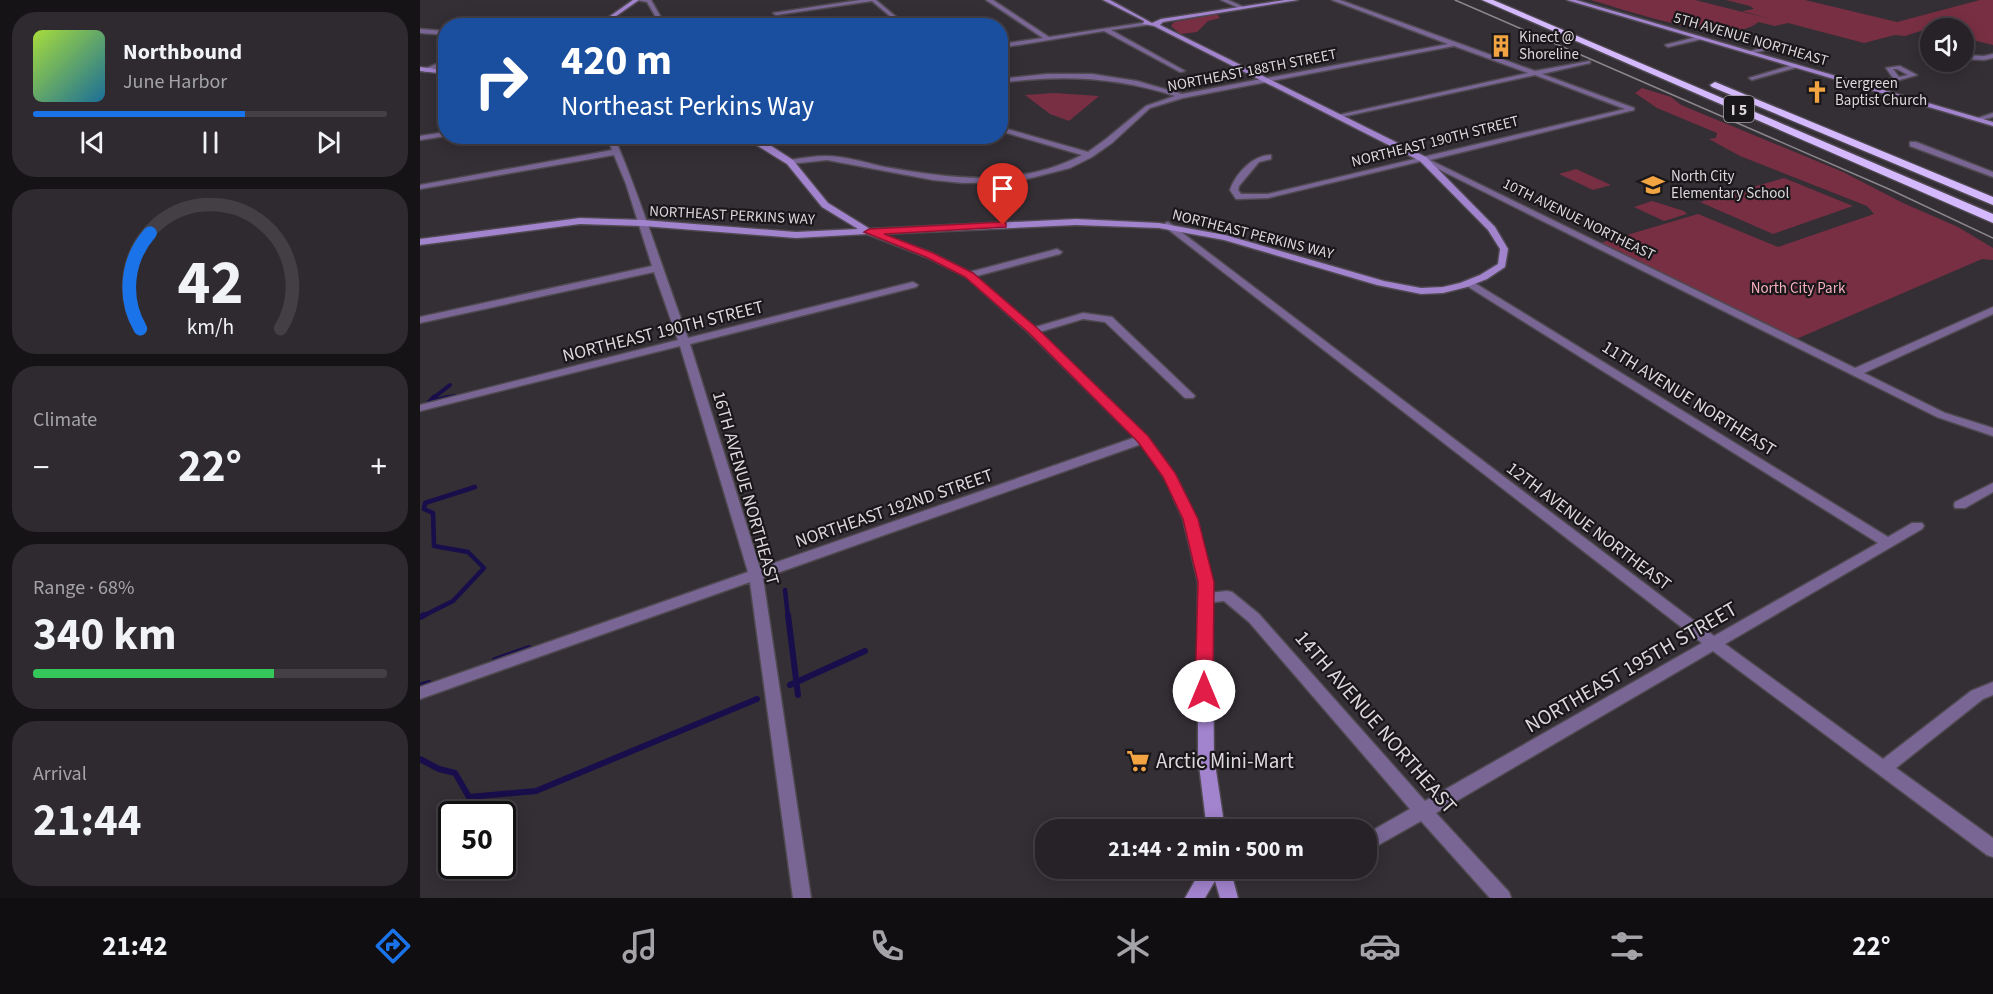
<!DOCTYPE html>
<meta charset="utf-8">
<style>
:root{--surface:#272228;--page:#2f2a30;--text:#f1f3f6;--muted:#a4a4a8;--line:#433f45;--accent:#1a73e8}
body{margin:0;font-family:"Source Sans 3",sans-serif;background:var(--page);color:var(--text);height:100vh;display:flex;flex-direction:column;font-size:22px;white-space:nowrap}
*{box-sizing:border-box;margin:0}
p{font-size:20px;color:var(--muted)}
.icon{flex:none;width:33px;height:33px;fill:none;stroke:currentColor;stroke-width:2;stroke-linecap:round;stroke-linejoin:round}
.map{position:relative;flex:1;overflow:hidden}
.details{display:flex;flex-direction:column;gap:12px;padding:12px;background:#151316;width:420px}
.details>*{flex:none}
.guide{position:absolute;left:18px;top:18px;width:570px;height:126px;border-radius:24px;box-shadow:0 3px 15px #0003,0 0 0 2px var(--line);background:#1a4fa0;color:#fff;overflow:hidden}
.controls{position:absolute;left:1500px;top:18px;display:grid;gap:12px}
.controls a{display:grid;place-items:center;width:54px;height:54px;border-radius:50%;background:var(--surface);box-shadow:0 3px 15px #0003,0 0 0 2px var(--line);font-size:30px}
.speed{position:absolute;left:18px;top:801px;display:flex;gap:12px;font-size:30px;font-weight:700;text-align:center}
.speed>*{display:grid;place-content:center;width:78px;height:78px;border-radius:50%;background:var(--surface);box-shadow:0 3px 15px #0003,0 0 0 2px var(--line);line-height:1}
.speed .limit{border:3px solid #111;border-radius:9px;background:#fff;color:#111}
.pin{position:absolute;display:grid;place-items:center;width:51px;height:51px;color:#fff;margin:-62px -26px;border-radius:50% 50% 50% 0;rotate:-45deg;box-shadow:0 0 6px #0007}
.pin .icon{rotate:45deg}
.me{position:absolute;width:66px;margin:-33px;rotate:0deg;stroke-linejoin:round;filter:drop-shadow(0 0 4px #0008)}
.turn{display:flex;align-items:center;gap:21px;height:126px;padding:0 24px;font-size:27px}
.turn .icon{width:78px;height:78px;stroke-width:2.5}
.turn b{display:block;font-size:42px;line-height:51px}
.big{font-size:45px;font-weight:700;line-height:1.1}
.details .card{flex:1;display:flex;flex-direction:column;justify-content:center;gap:9px;min-width:0;padding:0 21px;border-radius:24px;background:var(--page)}
.details .dial{align-items:center;gap:0}
.dial svg{height:156px;overflow:visible;fill:none;stroke:var(--line);stroke-width:7;stroke-linecap:round;text-anchor:middle}
.dial text{fill:var(--text);stroke:none}
.song{display:flex;align-items:center;gap:18px}
.cover{width:72px;height:72px;border-radius:9px;background:linear-gradient(135deg,hsl(80 70% 55%),hsl(200 70% 35%))}
.played{height:6px;border-radius:3px;background:linear-gradient(90deg,var(--accent) 60%,var(--line) 60%)}
.keys{display:flex;justify-content:space-around;direction:ltr}
.heat{display:flex;justify-content:space-between;align-items:center;font-size:33px;direction:ltr}
.charge{height:9px;border-radius:4px;background:linear-gradient(90deg,#34c759 68%,var(--line) 0)}
.trip{position:absolute;left:615px;top:819px;width:342px;height:60px;border-radius:24px;background:var(--surface);box-shadow:0 3px 15px #0003,0 0 0 2px var(--line);font-weight:700;line-height:60px;text-align:center}
.tabs{display:flex;height:96px;justify-content:space-around;align-items:center;background:#100e10;color:var(--muted)}
.tabs .icon{width:42px;height:42px}
.tabs .current{color:var(--accent)}
.tabs b{font-size:27px;color:var(--text)}
main{display:flex;flex:1;min-height:0}
.map>svg:first-child{display:block}
</style>
<main>
<section class="details">
<div class="card">
<div class="song"><i class="cover"></i><div><b>Northbound</b><p>June Harbor</p></div></div>
<div class="played"></div>
<div class="keys"><svg class="icon" aria-label="previous" viewBox="0 0 24 24"><path d="M18 5L8 12l10 7zM5 5v14"/></svg><svg class="icon" aria-label="pause" viewBox="0 0 24 24"><path d="M8 5v14M16 5v14"/></svg><svg class="icon" aria-label="next" viewBox="0 0 24 24"><path d="M6 5l10 7-10 7zM19 5v14"/></svg></div>
</div>
<div class="card dial"><svg viewBox="0 0 100 80">
<path d="M14 69A42 42 0 1 1 86 69"/>
<path d="M14 69A42 42 0 0 1 19 20" stroke="#1a73e8"/>
<text x="50" y="56" font-size="32" font-weight="700">42</text>
<text x="50" y="72" font-size="11">km/h</text>
</svg></div>
<div class="card"><p>Climate</p>
<div class="heat"><a>−</a><b class="big">22°</b><a>+</a></div>
</div>
<div class="card"><p>Range · 68%</p><b class="big">340 km</b><div class="charge"></div></div>
<div class="card"><p>Arrival</p><b class="big">21:44</b></div>
</section>
<div class="map">
<svg width="1573" height="898" viewBox="0 0 1573 898">
<rect width="100%" height="100%" fill="#342e35"/>
<path fill="#792f43" d="M1171,0H1275L1351,19L1322,11L1334,9L1330,6L1306,0H1385L1477,22L1560,0H1573V45L1544,38V28H1510L1485,36L1475,35L1444,43L1368,23L1355,26L1338,22C1312,48 1203,9 1171,0Z
M797,14L800,18L788,21L777,32L760,34L751,26L754,22Z
M1222,88L1251,97L1261,105L1423,172L1483,203L1538,227L1573,248V260L1562,259L1374,340L1180,243L1278,214L1358,247L1454,214L1447,206L1320,156L1289,139L1296,138L1297,133L1237,108L1215,93Z
M634,93L679,96L649,121L630,114L605,95Z
M1156,169L1191,185L1173,190L1139,174Z
M1364,178L1433,206L1353,234L1280,202Z
M1232,201L1264,211L1267,214L1244,221L1214,207Z"/>
<g fill="none" stroke-linecap="round" stroke-linejoin="round">
<path stroke="#180e4b" stroke-width="4" d="M12,399L30,385
M22,399L35,396"/>
<path stroke="#180e4b" stroke-width="4.5" d="M11,400L14,397
M9,402L29,397
M365,590L368,617
M1,617L33,601L64,568L48,552L14,546L13,513L4,509L5,503L55,487"/>
<path stroke="#180e4b" stroke-width="6" d="M368,615L378,695
M0,617L4,615
M75,660L109,648
M370,685L445,651
M0,686L9,683
M0,759L19,769L35,773L49,797L116,791L337,699"/>
<g stroke="#4f4950" stroke-width="3">
<path id="street" d="M217,0H231L246,26H241L227,2Z
M440,0H456L487,26H464L477,22L452,1L356,15L353,13Z
M566,0H573L629,37L728,22L726,25L691,30L765,71L760,72L684,31L580,48V44L623,38Z
M801,0H808L826,8L821,9Z
M912,0H920L1115,71L1170,61V63L1122,74L1214,108V110L1010,160L1435,368L1573,307V314L1444,373L1525,413L1573,428V436L1517,417L1002,161L848,198L819,199H816L810,190C816,173 833,155 851,155V159L839,162L819,186L818,190L821,194H848L1205,109L1115,75L917,118L914,116L1108,73L1034,46L763,98L730,108L692,143L672,157L650,168L607,179L585,182L543,183L513,180L407,160L370,164L366,162L370,160C382,158 395,156 406,156C426,156 446,163 465,167C534,179 598,188 662,155L580,131V127L668,152L686,139L726,106L755,96C697,77 641,74 580,83V79L627,74H672L717,81L762,94L1028,44Z
M544,21L550,26H544L541,23Z
M0,29L26,31V35L0,33Z
M1280,36L1282,39L1248,47L1245,45Z
M1364,42L1366,45L1330,54L1327,52Z
M1573,54V58L1564,60L1544,59V55L1564,56Z
M26,60V64L5,72L2,70Z
M1376,64L1378,67L1332,80L1329,78Z
M1480,66L1497,75L1448,89L1445,87L1473,78L1466,68ZM1473,69H1477L1488,75L1479,77Z
M1573,113V117L1558,121L1555,119Z
M26,132V136L0,140V136Z
M187,136H194C222,202 243,271 268,338L493,282L498,285L496,287L270,344L340,568L719,436L723,435L729,439L727,442L343,578L391,898H373L330,582L0,699V687L328,572L260,346L0,411V405L258,340L234,272L0,323V317L232,266L206,184L194,155L0,189V185L192,150Z
M1490,142H1496L1573,172V177L1490,146Z
M748,222L1294,636L1458,543L1047,286V282H1053L1468,537L1492,523H1502L1504,526L1502,529L1305,644L1463,759L1551,691L1573,682V695L1563,699L1476,768L1573,838V857L1567,855L1293,651L1016,813L1089,892L1091,898H1070L1001,821L946,852V834L990,809L829,622L804,601L785,603L780,602L778,598L780,594L807,591L812,592L839,614L1005,801L1282,643L745,227V223Z
M637,249L642,252L640,254L549,278L544,275L546,273Z
M663,313L692,317L773,394L775,396L773,398H765L685,322L663,319L613,334L608,331L609,329Z
M1573,483V492L1545,508H1535L1534,505L1535,502Z"/>
</g>
<g stroke="#4f4950" stroke-width="3">
<path id="secondary" d="M213,0H219L182,26H176Z
M683,0H690L732,23L741,19L865,0H878L743,22L740,25L1006,157L1075,227L1088,249L1085,267L1067,279L1047,287L1023,293L1001,294L957,285L804,240L739,228L656,225L461,234L512,253L552,273L617,329L727,436L756,476L777,519L792,582L794,757L805,830H787L778,757V582L763,519L744,477L719,442L609,333L546,277L506,257L447,234L376,238L223,226L160,224L0,245V239L160,218L223,220L376,232L438,229L402,207L367,164L322,136H332L342,140L373,160L408,203L450,229L656,219L739,223L805,235L964,281L1001,288L1023,287L1040,283L1060,275L1078,264L1080,249L1068,230L1000,161L734,26L723,24L724,21Z
M1147,0H1156L1573,122V126Z
M0,67L26,70V74L0,71Z
M782,868H810L818,898H800L795,881L785,898H765Z"/>
</g>
<g stroke="#4f4950" stroke-width="3">
<path id="highway" d="M1062,0H1073L1573,214V223Z
M1295,82L1573,197V205L1292,87L1290,85Z"/>
</g>
<use href="#street" fill="#796695" fill-rule="evenodd"/>
<use href="#secondary" fill="#a283cd" fill-rule="evenodd"/>
<use href="#highway" fill="#d5b9ff" fill-rule="evenodd"/>
<path stroke="#8b868c" stroke-width="1.5" d="M1035,0L1471,190L1573,238"/>
</g>
<path fill="#e11d48" stroke="#92132f" stroke-width="1.5" d="M583,222L586,223V227L464,234L513,253L553,273L617,328L694,403L728,436L755,473L778,519L794,582L793,691L791,696L784,698L778,696L775,691L778,582L763,519L743,477L718,442L609,333L545,277L506,257L444,232L449,229Z"/>
<defs>
<g id="building-bare" transform="scale(1.8)"><path d="M-4-6H4V6H1V3H-1V6H-4ZM-2.5-4.3h1.7v1.8h-1.7ZM.8-4.3h1.7v1.8H.8ZM-2.5-1h1.7V.8h-1.7ZM.8-1h1.7V.8H.8Z" fill="#f3a442" stroke="#1a171a" stroke-width="2.5" paint-order="stroke"/></g>
<g id="church-bare" transform="scale(1.8)"><path d="M-1.2-6h2.4v3.5h3.3v2.4h-3.3V6h-2.4V-.1h-3.3v-2.4h3.3Z" fill="#f3a442" stroke="#1a171a" stroke-width="2.5" paint-order="stroke"/></g>
<g id="school-bare" transform="scale(1.8)"><path d="M0-5L7-2L0 1L-7-2ZM-4 1L0 2.5L4 1V4Q0 6-4 4Z" fill="#f3a442" stroke="#1a171a" stroke-width="2.5" paint-order="stroke"/></g>
<g id="supermarket-bare" transform="scale(1.8)"><path d="M-6-5.5h2.5l.6 2H6L4.5 2H-2.5L-4.4-4H-6ZM-1.5 3.2a1.3 1.3 0 1 0 .1 0ZM3 3.2a1.3 1.3 0 1 0 .1 0Z" fill="#f3a442" stroke="#1a171a" stroke-width="2.5" paint-order="stroke"/></g>
</defs>
<g fill-rule="evenodd">
<use href="#building-bare" x="1081" y="46"/>
<use href="#church-bare" x="1397" y="92"/>
<use href="#school-bare" x="1233" y="185"/>
<use href="#supermarket-bare" x="718" y="761"/>
</g>
<g text-anchor="middle" stroke-width="4.5" stroke-linejoin="round" paint-order="stroke">
<g font-size="15" fill="#dcd7dc" stroke="#1a171a" text-anchor="start">
<text x="1099" y="42">Kinect @<tspan x="1099" dy="17">Shoreline</tspan></text>
<text x="1415" y="88">Evergreen<tspan x="1415" dy="17">Baptist Church</tspan></text>
<text x="1251" y="181">North City<tspan x="1251" dy="17">Elementary School</tspan></text>
</g>
<g font-size="15" fill="#dcd7dc" stroke="#1a171a">
<text transform="translate(1331 39) rotate(16)" y="5">5TH AVENUE NORTHEAST</text>
<text transform="translate(832 70) rotate(-11)" y="5">NORTHEAST 188TH STREET</text>
<text transform="translate(1015 141) rotate(-14)" y="5">NORTHEAST 190TH STREET</text>
<text transform="translate(312 215) rotate(3)" y="5">NORTHEAST PERKINS WAY</text>
<text transform="translate(1159 219) rotate(26)" y="5">10TH AVENUE NORTHEAST</text>
<text transform="translate(833 234) rotate(14)" y="5">NORTHEAST PERKINS WAY</text>
</g>
<g font-size="15" fill="#f4afbd" stroke="#1a171a">
<text x="1378" y="293">North City Park</text>
</g>
<rect fill="#1a171a" stroke="#a29da2" stroke-width="1.5" x="1304" y="96" width="30" height="26" rx="4.5"/>
<g font-size="16" font-weight="bold" fill="#dcd7dc">
<text x="1319" y="115">I 5</text>
</g>
<g font-size="18" fill="#dcd7dc" stroke="#1a171a">
<text transform="translate(243 331) rotate(-14)" y="6">NORTHEAST 190TH STREET</text>
<text transform="translate(1269 398) rotate(32)" y="6">11TH AVENUE NORTHEAST</text>
<text transform="translate(326 488) rotate(74)" y="6">16TH AVENUE NORTHEAST</text>
<text transform="translate(474 508) rotate(-19)" y="6">NORTHEAST 192ND STREET</text>
<text transform="translate(1169 526) rotate(37)" y="6">12TH AVENUE NORTHEAST</text>
</g>
<g font-size="21" fill="#dcd7dc" stroke="#1a171a">
<text transform="translate(1211 667) rotate(-30)" y="7">NORTHEAST 195TH STREET</text>
<text transform="translate(956 722) rotate(49)" y="7">14TH AVENUE NORTHEAST</text>
</g>
<g font-size="21" fill="#dcd7dc" stroke="#1a171a" text-anchor="start">
<text x="736" y="768">Arctic Mini-Mart</text>
</g>
</g>
</svg>
<div class="controls">
<a><svg class="icon" aria-label="sound" viewBox="0 0 24 24"><path d="M4 9h4l5-4v14l-5-4H4zM17 9q2 3 0 6"/></svg></a>
</div>
<div class="speed"><div class="limit">50</div></div>
<div class="pin" style="left:583px;top:225px;background:#d93025"><svg class="icon" aria-label="arrive" viewBox="0 0 24 24"><path d="M6 21V4h12l-3 4 3 4H6"/></svg></div>
<svg class="me" style="left:784px;top:691px" viewBox="-20 -20 40 40"><circle r="19" fill="#fff"/><path d="M0-13L10 11 0 6-10 11z" fill="#e11d48"/></svg>
<div class="trip">21:44 · 2 min · 500 m</div>
<div class="guide">
<div class="turn"><svg class="icon" aria-label="right" viewBox="0 0 24 24"><path d="M7 20v-9h11M14 6l5 5-5 5"/></svg><div><b>420 m</b>Northeast Perkins Way</div></div>
</div>
</div>
</main>
<nav class="tabs">
<b>21:42</b>
<svg class="icon current" aria-label="directions" viewBox="0 0 24 24"><path d="M12 3l9 9-9 9-9-9zM9 14v-3h6M13 9l2 2-2 2"/></svg>
<svg class="icon" aria-label="music" viewBox="0 0 24 24"><path d="M9 18V5l10-2v13"/><circle cx="6" cy="18" r="3"/><circle cx="16" cy="16" r="3"/></svg>
<svg class="icon" aria-label="phone" viewBox="0 0 24 24"><path d="M5 4h4l2 5-3 2q2 4 5 5l2-3 5 2v4C11 20 4 13 5 4z"/></svg>
<svg class="icon" aria-label="climate" viewBox="0 0 24 24"><path d="M12 3v18M4 7l16 10M4 17L20 7"/></svg>
<svg class="icon" aria-label="car" viewBox="0 0 24 24"><path d="M5 17H2v-5l4-1 3-4h7l3 4 3 1v5h-3M9 17h6M6 11h13"/><circle cx="7" cy="17" r="2"/><circle cx="17" cy="17" r="2"/></svg>
<svg class="icon" aria-label="filters" viewBox="0 0 24 24"><path d="M4 7h16M4 17h16"/><circle cx="9" cy="7" r="2"/><circle cx="15" cy="17" r="2"/></svg>
<b>22°</b>
</nav>
